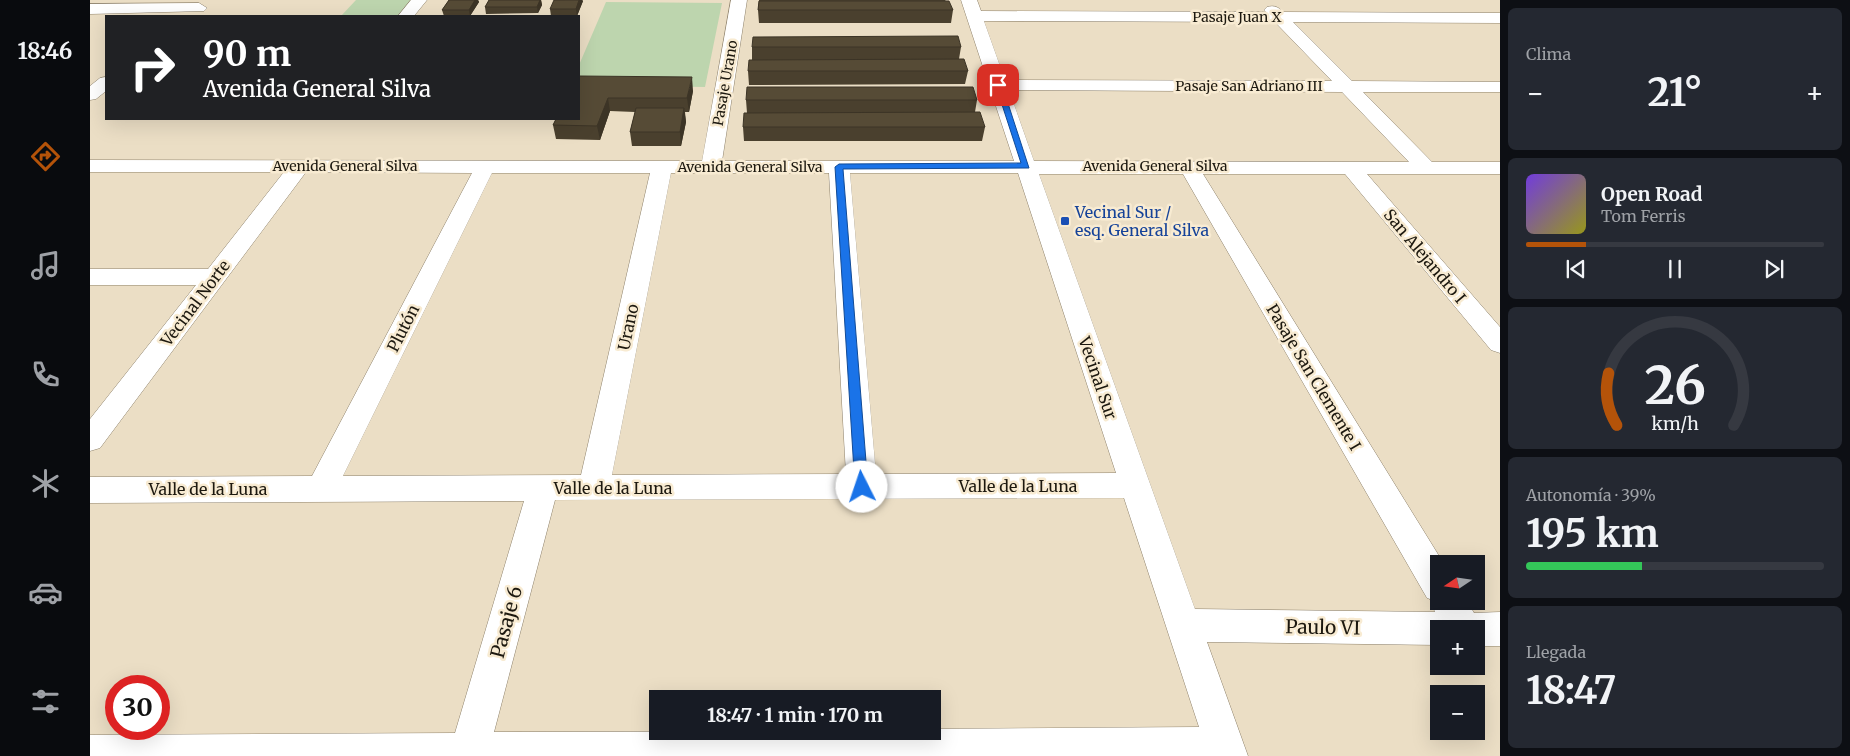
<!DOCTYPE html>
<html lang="es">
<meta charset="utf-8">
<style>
:root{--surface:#171b24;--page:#242831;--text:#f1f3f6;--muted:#9ea1a6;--line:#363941;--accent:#b45309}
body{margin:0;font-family:Merriweather,serif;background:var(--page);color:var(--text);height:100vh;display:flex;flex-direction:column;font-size:19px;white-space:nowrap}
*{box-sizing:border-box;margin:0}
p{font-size:16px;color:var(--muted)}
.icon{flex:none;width:28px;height:28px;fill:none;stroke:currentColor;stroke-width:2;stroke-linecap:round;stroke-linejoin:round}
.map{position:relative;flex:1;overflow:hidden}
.drawer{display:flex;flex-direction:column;gap:8px;padding:8px;background:#0d0f14;width:350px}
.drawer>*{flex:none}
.banner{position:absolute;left:15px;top:15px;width:475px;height:105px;border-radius:0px;box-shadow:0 5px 20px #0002;background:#202124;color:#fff;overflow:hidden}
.needle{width:32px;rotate:257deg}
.fabs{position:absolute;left:1340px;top:555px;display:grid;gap:10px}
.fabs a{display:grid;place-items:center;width:55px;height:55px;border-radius:0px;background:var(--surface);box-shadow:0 5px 20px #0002;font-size:25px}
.speed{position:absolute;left:15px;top:675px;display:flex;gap:10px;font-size:25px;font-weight:700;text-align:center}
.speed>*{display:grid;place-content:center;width:65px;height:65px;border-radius:50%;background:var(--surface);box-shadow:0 5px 20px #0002;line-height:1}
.speed .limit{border:8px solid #d22;background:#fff;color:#111}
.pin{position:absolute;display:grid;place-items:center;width:42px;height:42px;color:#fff;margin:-21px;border-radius:10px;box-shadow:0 2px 8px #0006}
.me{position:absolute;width:55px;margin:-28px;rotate:356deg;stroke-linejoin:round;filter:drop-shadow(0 0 4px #0008)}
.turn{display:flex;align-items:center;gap:18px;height:105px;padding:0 15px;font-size:22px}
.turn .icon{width:65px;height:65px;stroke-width:2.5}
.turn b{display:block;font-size:35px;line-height:42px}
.big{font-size:38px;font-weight:700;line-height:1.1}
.drawer .card{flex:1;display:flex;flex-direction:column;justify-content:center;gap:8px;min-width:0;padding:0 18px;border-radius:8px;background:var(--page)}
.drawer .dial{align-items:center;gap:0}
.dial svg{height:130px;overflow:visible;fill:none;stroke:var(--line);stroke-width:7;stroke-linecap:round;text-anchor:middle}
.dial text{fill:var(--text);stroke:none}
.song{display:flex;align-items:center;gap:15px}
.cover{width:60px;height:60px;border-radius:8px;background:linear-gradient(135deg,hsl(260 70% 55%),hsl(60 70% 35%))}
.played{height:5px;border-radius:2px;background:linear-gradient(90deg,var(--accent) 20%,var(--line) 20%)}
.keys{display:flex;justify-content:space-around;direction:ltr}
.heat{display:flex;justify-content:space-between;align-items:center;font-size:28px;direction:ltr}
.charge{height:8px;border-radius:4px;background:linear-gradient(90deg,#34c759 39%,var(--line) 0)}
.trip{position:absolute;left:559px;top:690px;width:292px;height:50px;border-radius:0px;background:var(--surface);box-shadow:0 5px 20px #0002;font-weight:700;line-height:50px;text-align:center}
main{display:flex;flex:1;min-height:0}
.tab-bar{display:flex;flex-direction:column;width:90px;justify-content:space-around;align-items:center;background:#090b0e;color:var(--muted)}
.tab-bar .icon{width:35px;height:35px}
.tab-bar .current{color:var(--accent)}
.tab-bar b{font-size:22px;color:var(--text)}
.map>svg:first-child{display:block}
</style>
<main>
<nav class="tab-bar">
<b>18:46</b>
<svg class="icon current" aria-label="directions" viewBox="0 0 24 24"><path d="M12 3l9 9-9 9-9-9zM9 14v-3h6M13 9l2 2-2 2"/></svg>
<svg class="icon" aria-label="music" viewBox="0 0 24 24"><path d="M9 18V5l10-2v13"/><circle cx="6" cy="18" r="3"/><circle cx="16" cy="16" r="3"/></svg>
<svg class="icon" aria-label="phone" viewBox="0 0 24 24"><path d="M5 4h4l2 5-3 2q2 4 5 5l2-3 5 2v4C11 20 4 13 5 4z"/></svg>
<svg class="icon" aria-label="climate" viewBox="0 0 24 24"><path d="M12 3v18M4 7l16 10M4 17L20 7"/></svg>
<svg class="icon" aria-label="car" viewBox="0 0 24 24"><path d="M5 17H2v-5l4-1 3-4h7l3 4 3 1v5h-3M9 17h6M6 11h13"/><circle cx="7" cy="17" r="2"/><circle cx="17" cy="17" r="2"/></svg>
<svg class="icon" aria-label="filters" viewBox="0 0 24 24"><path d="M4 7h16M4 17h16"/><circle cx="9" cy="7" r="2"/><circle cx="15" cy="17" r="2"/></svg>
</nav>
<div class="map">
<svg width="1410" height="756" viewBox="0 0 1410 756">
<rect width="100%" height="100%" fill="#ebdec5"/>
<path fill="#bdd5ae" d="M266,0H321L308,16H251Z
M516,2L632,3L615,87L489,85V65Z"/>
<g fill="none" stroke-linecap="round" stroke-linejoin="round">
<g stroke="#8d816b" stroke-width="1">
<path id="street" d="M321,0H337L324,16H308Z
M641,0H657L632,161H924L871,0H887L891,11L1176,12L1174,10L1177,7C1185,5 1188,7 1193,12L1410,13V23L1203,22L1262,81L1410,82V92H1273L1342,162H1410V174H1277L1410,327V353L1401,350L1255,174H1113L1354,564H1349V601H1377L1384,613L1410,612V646H1386V629H1349V645L1117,642L1158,756H0V735L365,733L434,501L0,503V477L222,476L382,173L216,172L10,448L0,451V419L106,285H0V269H118L194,172H0V160L612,161ZM894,21L1185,22L1242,81L915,80ZM919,90L1252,92L1319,162L944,161ZM402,173H560L491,475L253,476ZM581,173H739L756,474L522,475ZM760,173H928L1026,473L786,474ZM949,174H1093L1337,598L1340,599L1345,612L1105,609ZM1034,498L1109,727L842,729V731L404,732L465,500Z
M109,3L117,8L114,11L0,14V4Z
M16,77V91L6,99L0,100V86L10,78Z"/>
</g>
<use href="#street" fill="#fff" fill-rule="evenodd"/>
</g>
<path fill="#4a402e" d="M359,0H388L389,2L380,16H354L352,10Z
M399,0H451L452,5L448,13L396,14L395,7Z
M489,0H492L493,1L487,16H461L460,9Z
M669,0H855L863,10L861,23H669L668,10Z
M662,47H871L869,59L878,71L875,84L659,85L658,71L662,60Z
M489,76L603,91L599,112H595L596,122L591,146H542L540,132L545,112L520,111L510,140L466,139L463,125Z
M656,100H887L885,112L895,127L892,141H654L653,127L657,113Z"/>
<path fill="#3c3426" d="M385,0H388L389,2L380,16L379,10Z
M450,0H451L452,5L448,13L447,7Z
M489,0H492L493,1L487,16L486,9Z
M602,77L603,91L599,112L597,98Z
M518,98L520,111L510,140L507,126Z
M594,108L596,122L591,146L590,132Z"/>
<path fill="#564b36" stroke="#3c3426" d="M359,0H385L379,10H352Z
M399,0H450L447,7H395Z
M464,0H489L486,9H460Z
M669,1H859L863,10H668Z
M868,36L871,47H662L663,37Z
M874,59L878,71H658L659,60Z
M489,76L602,77L597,98H518L507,126L463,125L466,119H489Z
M657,87H883L887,100H656Z
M546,108H594L590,132H540Z
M890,112L895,127H653L654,113Z"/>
<path fill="#1a73e8" stroke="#114b97" d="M905,83L912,85L939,168L753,169L778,487L772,492L765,487L745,167L749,164L931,163Z"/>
<rect fill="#1a4fb4" stroke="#f8ebd2" stroke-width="2" x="970" y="216" width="10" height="10" rx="2.5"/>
<g text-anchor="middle" stroke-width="5" stroke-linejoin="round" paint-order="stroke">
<g font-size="14" fill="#1c180f" stroke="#f8ebd2">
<text x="1147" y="22">Pasaje Juan X</text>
<text transform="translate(635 83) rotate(-80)" y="5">Pasaje Urano</text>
<text x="1159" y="91">Pasaje San Adriano III</text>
<text x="255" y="171">Avenida General Silva</text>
<text x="1065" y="171">Avenida General Silva</text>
<text x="660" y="172">Avenida General Silva</text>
</g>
<g font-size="16" fill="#164399" stroke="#f8ebd2" text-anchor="start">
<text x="985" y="218">Vecinal Sur /<tspan x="985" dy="18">esq. General Silva</tspan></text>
</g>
<g font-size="16" fill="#1c180f" stroke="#f8ebd2">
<text transform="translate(1335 256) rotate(50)" y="6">San Alejandro I</text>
<text transform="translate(105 303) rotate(-53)" y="6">Vecinal Norte</text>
<text transform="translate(538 327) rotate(-78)" y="6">Urano</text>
<text transform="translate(313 328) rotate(-63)" y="6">Plutón</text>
<text transform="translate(1224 377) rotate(59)" y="6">Pasaje San Clemente I</text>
<text transform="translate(1008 378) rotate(71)" y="6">Vecinal Sur</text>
<text x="928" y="492">Valle de la Luna</text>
<text x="523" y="494">Valle de la Luna</text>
<text x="118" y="495">Valle de la Luna</text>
</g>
<g font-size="19" fill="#1c180f" stroke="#f8ebd2">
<text transform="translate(416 622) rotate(-75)" y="7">Pasaje 6</text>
<text transform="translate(1233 627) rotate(1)" y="7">Paulo VI</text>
</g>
</g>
</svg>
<div class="fabs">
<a><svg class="needle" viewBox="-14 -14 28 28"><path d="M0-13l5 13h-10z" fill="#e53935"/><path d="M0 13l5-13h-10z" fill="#9ea1a6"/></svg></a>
<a>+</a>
<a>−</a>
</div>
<div class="speed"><div class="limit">30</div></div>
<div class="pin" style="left:908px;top:85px;background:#d93025"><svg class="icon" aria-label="arrive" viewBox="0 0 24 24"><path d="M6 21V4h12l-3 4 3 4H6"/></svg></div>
<svg class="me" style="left:772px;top:487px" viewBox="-20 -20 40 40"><circle r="19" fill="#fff"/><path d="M0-13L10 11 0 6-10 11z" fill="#1a73e8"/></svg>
<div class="trip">18:47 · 1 min · 170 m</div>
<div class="banner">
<div class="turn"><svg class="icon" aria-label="right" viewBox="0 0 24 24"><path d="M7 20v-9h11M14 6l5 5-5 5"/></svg><div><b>90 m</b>Avenida General Silva</div></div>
</div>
</div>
<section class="drawer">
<div class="card"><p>Clima</p>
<div class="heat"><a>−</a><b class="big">21°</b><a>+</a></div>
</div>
<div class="card">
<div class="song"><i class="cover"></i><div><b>Open Road</b><p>Tom Ferris</p></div></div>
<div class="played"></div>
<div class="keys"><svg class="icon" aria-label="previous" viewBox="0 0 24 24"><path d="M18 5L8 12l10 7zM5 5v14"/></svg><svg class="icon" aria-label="pause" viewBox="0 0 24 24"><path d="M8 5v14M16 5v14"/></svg><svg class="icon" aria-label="next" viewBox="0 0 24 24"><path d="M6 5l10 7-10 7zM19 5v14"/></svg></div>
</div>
<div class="card dial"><svg viewBox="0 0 100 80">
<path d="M14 69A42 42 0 1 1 86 69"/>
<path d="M14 69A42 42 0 0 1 9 37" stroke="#b45309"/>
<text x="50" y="56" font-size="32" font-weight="700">26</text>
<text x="50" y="72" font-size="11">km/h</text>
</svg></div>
<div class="card"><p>Autonomía · 39%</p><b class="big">195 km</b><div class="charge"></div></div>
<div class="card"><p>Llegada</p><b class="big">18:47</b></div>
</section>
</main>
